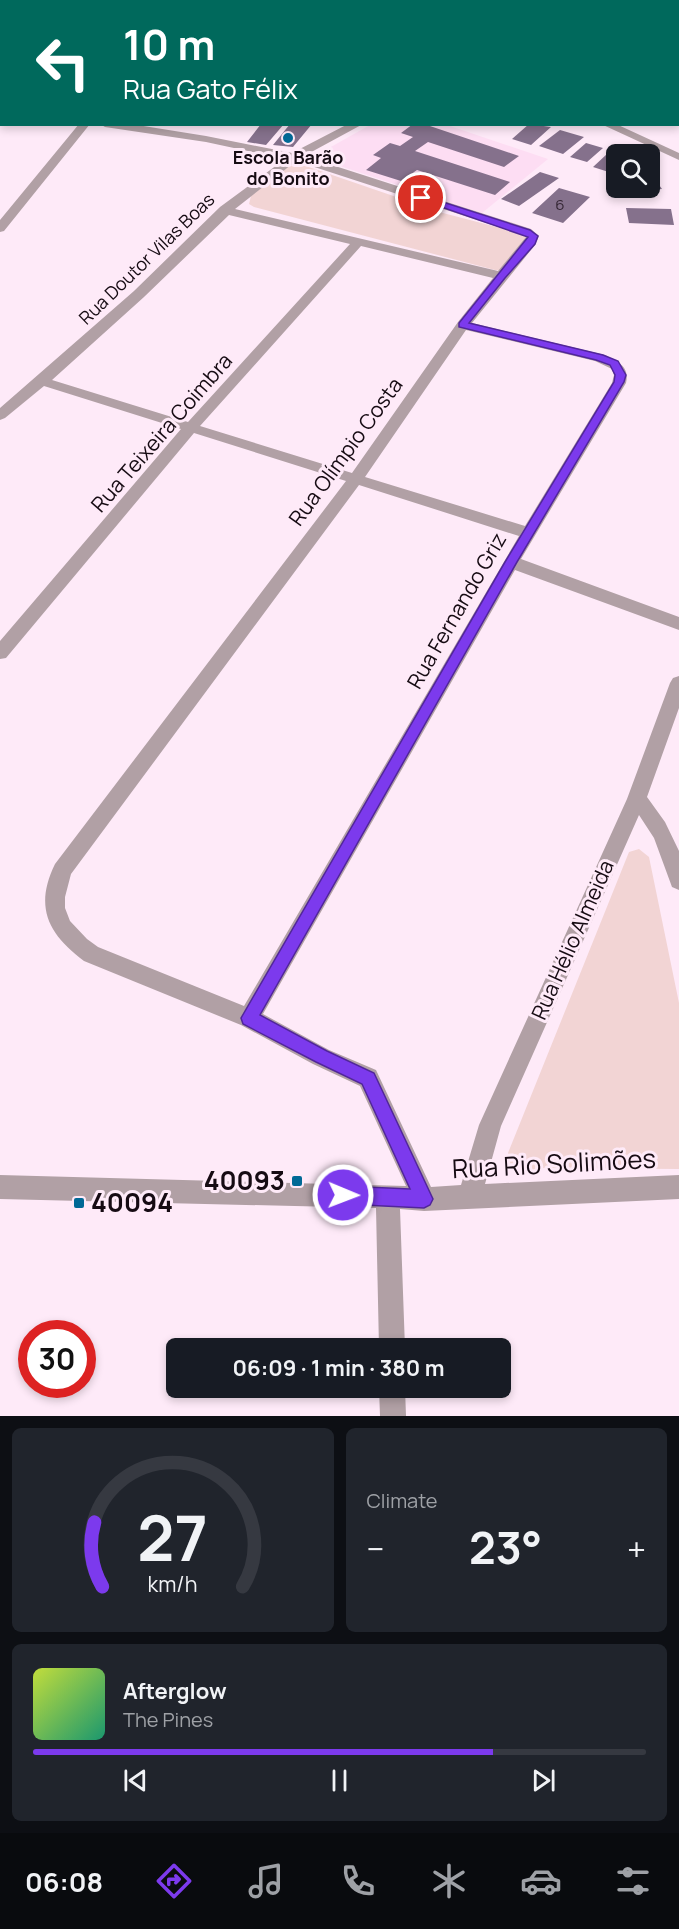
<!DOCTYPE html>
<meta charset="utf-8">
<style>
:root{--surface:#171b24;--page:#20242c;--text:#f1f3f6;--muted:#9ea1a6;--line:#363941;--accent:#7c3aed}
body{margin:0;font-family:Manrope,sans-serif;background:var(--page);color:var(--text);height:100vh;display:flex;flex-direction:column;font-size:22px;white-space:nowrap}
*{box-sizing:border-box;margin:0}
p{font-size:20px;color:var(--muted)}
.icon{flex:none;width:33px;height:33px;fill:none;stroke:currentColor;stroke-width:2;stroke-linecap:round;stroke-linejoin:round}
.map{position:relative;height:1416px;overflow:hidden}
.side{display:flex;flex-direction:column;gap:12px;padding:12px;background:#0d0f14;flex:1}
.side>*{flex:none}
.banner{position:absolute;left:0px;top:0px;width:680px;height:126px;box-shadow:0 3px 9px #0003;background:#00695c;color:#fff;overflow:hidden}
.controls{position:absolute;left:606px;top:144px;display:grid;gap:12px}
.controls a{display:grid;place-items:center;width:54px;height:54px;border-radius:9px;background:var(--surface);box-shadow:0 3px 9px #0003;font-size:30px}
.speed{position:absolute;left:18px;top:1320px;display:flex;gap:12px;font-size:30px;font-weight:700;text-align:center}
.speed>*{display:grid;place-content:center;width:78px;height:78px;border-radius:50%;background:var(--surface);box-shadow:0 3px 9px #0003;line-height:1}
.speed .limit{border:9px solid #d22;background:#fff;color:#111}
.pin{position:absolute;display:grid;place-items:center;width:51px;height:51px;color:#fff;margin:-26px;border:3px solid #fff;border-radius:50%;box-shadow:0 2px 6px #0007}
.me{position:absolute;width:66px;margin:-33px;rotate:91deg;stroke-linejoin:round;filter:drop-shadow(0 0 4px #0008)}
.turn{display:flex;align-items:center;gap:21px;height:126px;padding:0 24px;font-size:27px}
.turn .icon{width:78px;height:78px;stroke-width:2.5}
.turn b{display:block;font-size:42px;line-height:51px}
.big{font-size:45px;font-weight:700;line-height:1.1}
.side .widget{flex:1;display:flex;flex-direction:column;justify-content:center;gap:9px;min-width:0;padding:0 21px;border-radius:9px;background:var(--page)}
.side .dial{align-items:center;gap:0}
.dial svg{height:156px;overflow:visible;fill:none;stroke:var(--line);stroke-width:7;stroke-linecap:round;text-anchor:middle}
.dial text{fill:var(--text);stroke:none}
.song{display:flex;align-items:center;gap:18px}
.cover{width:72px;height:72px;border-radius:9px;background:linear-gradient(135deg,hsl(70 70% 55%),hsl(160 70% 35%))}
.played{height:6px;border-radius:3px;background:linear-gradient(90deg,var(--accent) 75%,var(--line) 75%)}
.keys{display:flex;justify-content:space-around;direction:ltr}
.heat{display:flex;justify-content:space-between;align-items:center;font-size:33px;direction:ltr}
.side .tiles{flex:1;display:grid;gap:12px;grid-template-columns:1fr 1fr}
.widget:last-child{grid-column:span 2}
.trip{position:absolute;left:166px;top:1338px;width:345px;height:60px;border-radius:9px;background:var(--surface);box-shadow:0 3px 9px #0003;font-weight:700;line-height:60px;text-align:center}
.dock{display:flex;height:96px;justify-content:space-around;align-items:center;background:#090b0e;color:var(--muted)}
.dock .icon{width:42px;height:42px}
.dock .on{color:var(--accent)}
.dock b{font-size:27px;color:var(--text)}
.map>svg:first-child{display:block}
</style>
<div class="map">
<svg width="679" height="1416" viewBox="0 0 679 1416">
<rect width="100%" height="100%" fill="#feeaf8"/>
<path fill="#fdddf3" d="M444,124L548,159L482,213L313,157L370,125Z"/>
<path fill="#f2d4d4" d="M0,0H275L2,2L1,108Z
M293,165H303L443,213L527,235L528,237L500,270H495L254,207L249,204L251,196L286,167Z
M639,849L649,857L679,1003V1169L538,1168C518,1174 509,1178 508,1153L629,852Z"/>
<path fill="#85718c" d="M261,124H284L266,145L247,142Z
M290,124H312L293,147L273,145Z
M413,124H424L519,156L504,167L428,142L415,151L510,182L495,195L417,170L401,181L366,170L381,158L373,155L390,143L400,146L413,137L401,133Z
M529,124L551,127L531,145L512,139Z
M560,130L584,137L563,154L539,146Z
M586,143L603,148L587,162L570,157Z
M607,154L616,157L615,174L593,167Z
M540,172L559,178L519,206L501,199Z
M650,172L662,189L641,191L638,188H650Z
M559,188L590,197L563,223L532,213Z
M626,208L671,209L674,225L629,223Z"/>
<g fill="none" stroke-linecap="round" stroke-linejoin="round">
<path fill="#b1a0a5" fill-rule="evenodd" d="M482,0H497L499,2H483Z
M585,0H595L583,2Z
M678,94H679V101H678Z
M0,112H2V119H0Z
M79,124H90L4,231L0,232V220Z
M100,124H131L206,136L292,153L348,124H363L304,156L531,229L539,236L535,245L472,323L605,355C618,362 630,366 626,383L521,559L679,617V630L515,570L263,1014L329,1050L376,1070L431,1187L461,1185L479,1125L627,799L670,683L673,678L679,676V708L647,797L665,822L679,851V890L672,887L654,838L639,815L501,1126L485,1184L679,1175V1199L424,1211L400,1209L405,1348H379L376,1208L0,1199V1175L406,1186L360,1086L313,1064L241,1025L84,961C48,934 34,907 55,864L346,481L194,433L6,658L0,659V641L181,429L44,386L5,418L0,420V408L134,291L220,207L285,159L206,142L105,127ZM296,161L523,235L526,237L498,271L235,209ZM229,215L350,244L188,422L52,380L144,297ZM361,246L493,278L458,322L352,473L200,426ZM466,330L595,361L612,369L614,375L612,383L525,526L365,477ZM359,485L519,536L244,1006L98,947L87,939L70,921L65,908V897L71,874Z
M601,124H616L679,153V160Z
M379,1388H405L406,1416H380Z"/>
</g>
<path fill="#7c3aed" stroke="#51269a" stroke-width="1.5" d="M418,196H424L530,230L538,236L535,244L505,278L469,323L603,355L618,361L626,375L624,382L517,562L260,1015L327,1051L374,1073L433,1199L430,1205L424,1208L343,1204L336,1201L334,1195L336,1188L343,1186L410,1189L362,1084L316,1062L243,1024L241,1018L505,562L614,382L615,375L610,365L596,360L459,327V323L528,237L418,199Z"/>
<g fill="#006996" stroke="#feeaf8" stroke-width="2">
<circle cx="288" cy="138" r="6"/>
<rect x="291" y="1175" width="12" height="12" rx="3"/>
<rect x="73" y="1197" width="12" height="12" rx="3"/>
</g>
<g text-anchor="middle" stroke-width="6" stroke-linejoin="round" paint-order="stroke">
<g font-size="15" fill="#322431">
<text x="560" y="210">6</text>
</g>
<g font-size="18" font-weight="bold" fill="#160b13" stroke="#feeaf8">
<text x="288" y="164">Escola Barão<tspan x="288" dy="21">do Bonito</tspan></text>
</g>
<g font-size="18" fill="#160b13" stroke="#feeaf8">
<text transform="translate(147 259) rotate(-44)" y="6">Rua Doutor Vilas Boas</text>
</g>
<g font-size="21" fill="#160b13" stroke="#feeaf8">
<text transform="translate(162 433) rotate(-49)" y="7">Rua Teixeira Coimbra</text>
<text transform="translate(346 452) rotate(-54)" y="7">Rua Olímpio Costa</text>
<text transform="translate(457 611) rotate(-60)" y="7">Rua Fernando Griz</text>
<text transform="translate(573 940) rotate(-66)" y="7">Rua Hélio Almeida</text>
</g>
<g font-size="26" fill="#160b13" stroke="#feeaf8">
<text transform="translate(554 1164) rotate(-3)" y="9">Rua Rio Solimões</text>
</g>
<g font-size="26" font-weight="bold" fill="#160b13" stroke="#feeaf8" text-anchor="end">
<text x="285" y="1190">40093</text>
<text x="91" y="1212" text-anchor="start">40094</text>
</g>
</g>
</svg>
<div class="controls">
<a><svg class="icon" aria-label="search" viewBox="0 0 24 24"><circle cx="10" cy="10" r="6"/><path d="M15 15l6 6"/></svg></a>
</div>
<div class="speed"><div class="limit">30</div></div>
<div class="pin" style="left:421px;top:198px;background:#d93025"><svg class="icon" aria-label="arrive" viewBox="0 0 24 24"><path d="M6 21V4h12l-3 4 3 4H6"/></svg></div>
<svg class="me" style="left:343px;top:1195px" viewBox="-20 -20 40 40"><circle r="17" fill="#7c3aed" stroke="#fff" stroke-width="3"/><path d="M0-11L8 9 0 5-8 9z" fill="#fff"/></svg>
<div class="trip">06:09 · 1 min · 380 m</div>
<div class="banner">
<div class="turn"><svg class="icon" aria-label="left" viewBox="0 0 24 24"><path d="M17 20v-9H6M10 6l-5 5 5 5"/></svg><div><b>10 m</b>Rua Gato Félix</div></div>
</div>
</div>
<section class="side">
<div class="tiles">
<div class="widget dial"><svg viewBox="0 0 100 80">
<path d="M14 69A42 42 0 1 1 86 69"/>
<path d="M14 69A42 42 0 0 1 10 36" stroke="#7c3aed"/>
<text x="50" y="56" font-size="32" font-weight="700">27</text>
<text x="50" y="72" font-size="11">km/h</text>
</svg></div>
<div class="widget"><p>Climate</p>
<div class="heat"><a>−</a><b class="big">23°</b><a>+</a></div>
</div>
<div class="widget">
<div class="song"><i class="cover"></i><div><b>Afterglow</b><p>The Pines</p></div></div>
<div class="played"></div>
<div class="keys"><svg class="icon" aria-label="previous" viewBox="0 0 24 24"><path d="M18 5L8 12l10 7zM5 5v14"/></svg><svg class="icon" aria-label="pause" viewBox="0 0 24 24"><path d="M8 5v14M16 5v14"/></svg><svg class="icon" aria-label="next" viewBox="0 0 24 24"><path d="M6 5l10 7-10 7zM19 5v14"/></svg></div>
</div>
</div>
</section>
<nav class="dock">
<b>06:08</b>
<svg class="icon on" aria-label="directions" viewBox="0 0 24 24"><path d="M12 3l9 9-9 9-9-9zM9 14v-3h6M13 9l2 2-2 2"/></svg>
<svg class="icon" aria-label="music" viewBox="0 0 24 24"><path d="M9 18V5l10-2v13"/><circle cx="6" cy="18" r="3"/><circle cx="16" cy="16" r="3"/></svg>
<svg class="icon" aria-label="phone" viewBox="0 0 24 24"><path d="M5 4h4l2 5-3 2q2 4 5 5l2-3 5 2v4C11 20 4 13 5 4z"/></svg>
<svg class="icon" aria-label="climate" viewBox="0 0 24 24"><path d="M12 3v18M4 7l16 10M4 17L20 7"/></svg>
<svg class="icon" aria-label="car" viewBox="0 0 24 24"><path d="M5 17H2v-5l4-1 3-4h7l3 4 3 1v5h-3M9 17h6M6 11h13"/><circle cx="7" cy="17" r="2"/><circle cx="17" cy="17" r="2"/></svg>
<svg class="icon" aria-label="filters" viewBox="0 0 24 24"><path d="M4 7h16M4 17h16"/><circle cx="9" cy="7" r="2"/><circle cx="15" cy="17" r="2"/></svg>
</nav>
